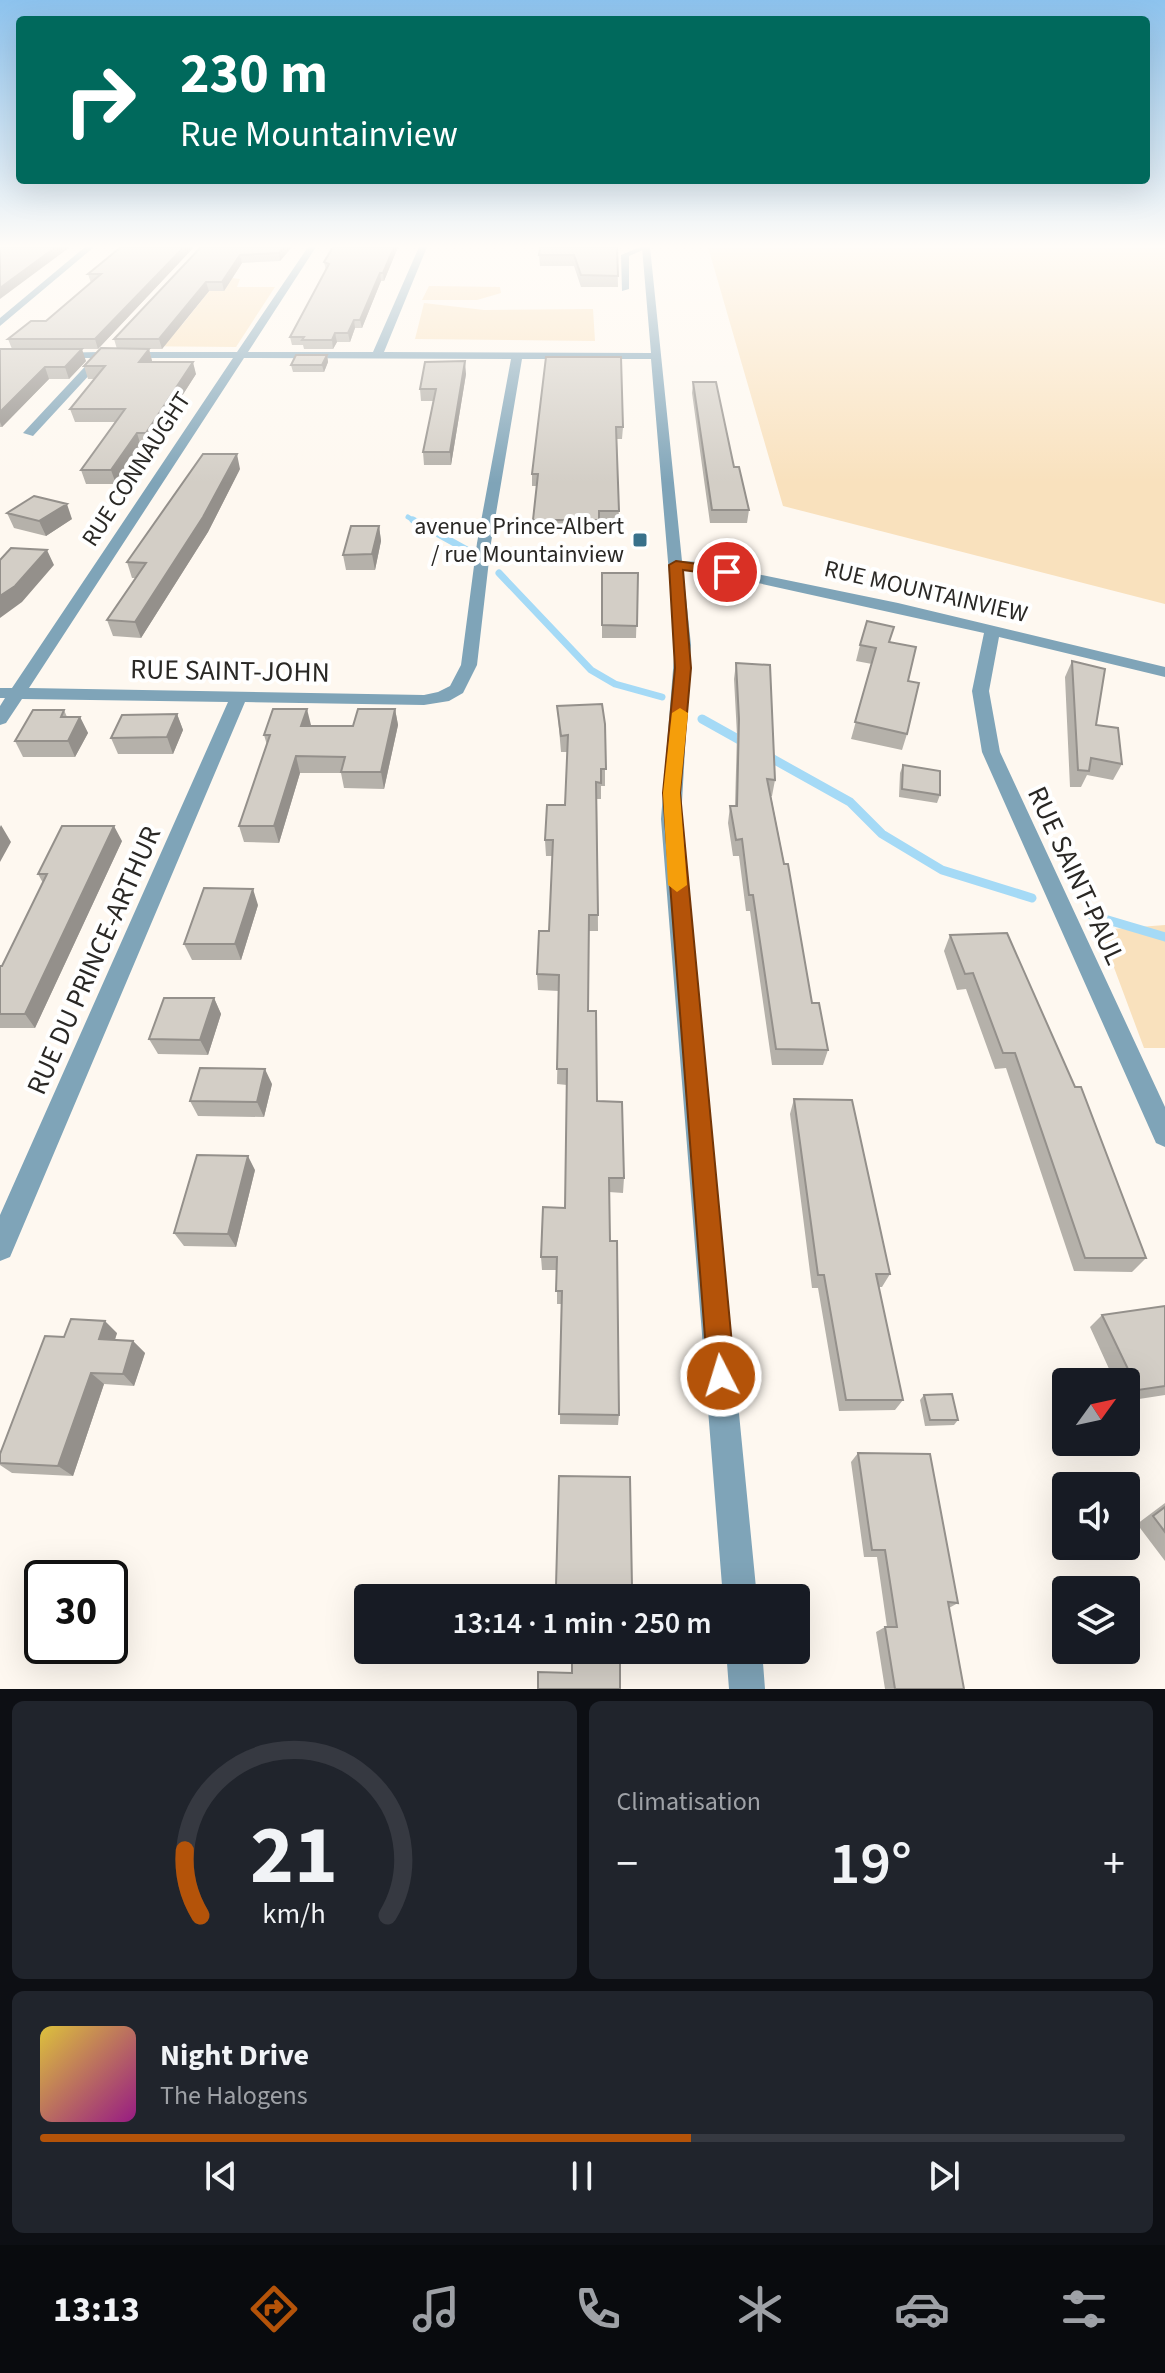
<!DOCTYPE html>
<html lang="fr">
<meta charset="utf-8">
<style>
:root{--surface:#171b24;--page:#20242c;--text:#f1f3f6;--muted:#9ea1a6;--line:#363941;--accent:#b45309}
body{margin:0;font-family:"Source Sans 3",sans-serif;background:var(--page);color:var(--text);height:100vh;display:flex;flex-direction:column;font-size:30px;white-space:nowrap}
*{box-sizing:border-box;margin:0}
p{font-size:26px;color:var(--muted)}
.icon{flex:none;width:44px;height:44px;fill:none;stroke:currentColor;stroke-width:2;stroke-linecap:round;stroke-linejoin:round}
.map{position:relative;height:1689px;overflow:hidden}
.side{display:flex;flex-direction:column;gap:12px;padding:12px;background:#0d0f14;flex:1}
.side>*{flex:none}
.hud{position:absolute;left:16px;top:16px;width:1134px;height:168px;border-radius:8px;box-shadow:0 8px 32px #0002;background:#00695c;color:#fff;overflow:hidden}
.needle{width:52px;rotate:57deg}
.buttons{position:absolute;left:1052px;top:1368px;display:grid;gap:16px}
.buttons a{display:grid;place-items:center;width:88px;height:88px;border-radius:8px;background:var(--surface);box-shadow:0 8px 32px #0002;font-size:40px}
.speed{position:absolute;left:24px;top:1560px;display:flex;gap:16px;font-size:40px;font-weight:700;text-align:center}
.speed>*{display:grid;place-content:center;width:104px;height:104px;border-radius:50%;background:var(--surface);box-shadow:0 8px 32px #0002;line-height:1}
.speed .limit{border:4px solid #111;border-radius:12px;background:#fff;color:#111}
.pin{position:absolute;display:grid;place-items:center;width:68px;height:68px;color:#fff;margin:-34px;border:4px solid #fff;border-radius:50%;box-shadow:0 2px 8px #0007}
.me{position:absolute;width:88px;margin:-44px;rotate:355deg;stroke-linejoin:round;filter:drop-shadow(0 0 6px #0008)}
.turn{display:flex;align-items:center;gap:28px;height:168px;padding:0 32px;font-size:36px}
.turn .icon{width:104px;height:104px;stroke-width:2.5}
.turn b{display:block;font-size:56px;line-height:68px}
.big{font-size:60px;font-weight:600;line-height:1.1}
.side .tile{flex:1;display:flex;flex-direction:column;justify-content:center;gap:12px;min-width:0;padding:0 28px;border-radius:12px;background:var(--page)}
.side .dial{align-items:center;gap:0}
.dial svg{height:208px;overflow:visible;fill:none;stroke:var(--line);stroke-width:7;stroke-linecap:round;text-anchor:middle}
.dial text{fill:var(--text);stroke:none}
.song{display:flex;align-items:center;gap:24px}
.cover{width:96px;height:96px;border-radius:12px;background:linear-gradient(135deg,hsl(50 70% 55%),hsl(310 70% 35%))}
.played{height:8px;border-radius:4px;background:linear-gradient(90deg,var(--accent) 60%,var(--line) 60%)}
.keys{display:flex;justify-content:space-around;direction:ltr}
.heat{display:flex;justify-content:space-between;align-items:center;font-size:44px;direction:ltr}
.side .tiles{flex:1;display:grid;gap:12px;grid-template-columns:1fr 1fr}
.tile:last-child{grid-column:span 2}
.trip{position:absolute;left:354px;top:1584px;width:456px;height:80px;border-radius:8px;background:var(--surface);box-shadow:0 8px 32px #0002;font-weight:600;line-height:80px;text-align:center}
.tabs{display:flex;height:128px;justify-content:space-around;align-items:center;background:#090b0e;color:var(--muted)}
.tabs .icon{width:56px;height:56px}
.tabs .selected{color:var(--accent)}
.tabs b{font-size:36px;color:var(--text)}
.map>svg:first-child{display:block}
</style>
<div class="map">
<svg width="1165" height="1689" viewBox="0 0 1165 1689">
<rect width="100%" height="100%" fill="#fef8f0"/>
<path fill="#f9e1bd" d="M708,247H1165V604L783,506Z
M232,278L240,279L237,287H275L236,347L121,346L157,325H182L209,291Z
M429,286L500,287L501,293L477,300H422Z
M424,303L484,310L593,309L595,341L415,339Z
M1165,925V1048H1144L1100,930Z"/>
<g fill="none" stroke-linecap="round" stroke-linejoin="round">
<path stroke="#a5daf6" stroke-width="5" d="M408,517L416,522"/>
<path stroke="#a5daf6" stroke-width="7" d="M413,520L467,550
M499,573L591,670L615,684L662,697"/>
<path stroke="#a5daf6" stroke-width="9" d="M702,719L745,743
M764,754L850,802L882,834L942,870L1032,898
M1091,915L1165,937"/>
<path fill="#7fa4b8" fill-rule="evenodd" d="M640,247H650L629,256V289L622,291L621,255Z"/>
<path fill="#7fa4b8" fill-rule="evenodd" d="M85,247H94L0,326V318Z
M308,247H316L248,352H373L419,247H427L384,352L651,353L642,247H650L682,561L699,562L898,603L1165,667V677L999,637L989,691L1000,752L1165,1107V1147L1156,1143L982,752L972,691L984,633L699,570H683L691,645L681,819L757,1598H723L661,819L675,645L651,359H522L491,543L477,665L463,693L449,701L424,705L245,702L10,1257L0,1261V1215L228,702L22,699L6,723L0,725V706L5,698H0V688H12L233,358H105L33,436L23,433L93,358H56L52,357V353L99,352L105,349L110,352H237ZM244,358L511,359L477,543L461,665L450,686L438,692L424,695L29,688Z
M726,1650H762L765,1689H729Z"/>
</g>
<path fill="#b5b1aa" d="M121,247H194L98,349H35L86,361L69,379H49L2,427H0V349H12L8,339L46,321L91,283L88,274Z
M201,247H292L280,261L242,263L224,291H209L162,349H149L152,361L196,374L150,446H141L116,484H86L81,470L115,422H75L70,409L95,379H88L84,366L117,349L114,339Z
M333,247H398L384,281H381L362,328H355L350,342H337L333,349H304L303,345H292L290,337L326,270L324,262Z
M617,247L618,287H581L574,266H540L539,255Z
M327,355L328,362L324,372H293L291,365Z
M546,357L623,427L622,439H617L619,524H599L598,533H534L533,520L537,486H532V474Z
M466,374L451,465H424L423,452L433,401H421L420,389Z
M693,382L749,510L747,523H710L692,393Z
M240,469L208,532L141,638L113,636L107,620L136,578H132L127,562Z
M7,513L72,519L46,536L14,528Z
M379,526L381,541L375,570H346L343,555Z
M602,573H638L636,638H602Z
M889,642L908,681L907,734L902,750L851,739L872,664L856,661L860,645Z
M1072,661L1096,725L1122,764L1113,780L1087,775L1081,787H1070L1065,677Z
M736,663L775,780L772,796H771L812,1003L828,1050L823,1065H772L750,911H746L739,856H733L728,823L730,806H735L737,735L734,679Z
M557,706L605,724V786H601V799H597L598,931H589L588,1011L597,1101L624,1178L623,1193L609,1192L610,1241L619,1415L618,1425L560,1424L561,1304H557V1270H542L541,1257L565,1208L567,1085L557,1084L559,991L538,990L537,974L549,931L553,856H546L545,840L565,805L567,752H561Z
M395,709L398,725L384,789L344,788L341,773H300L279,843L244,842L239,826L267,745L264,735L311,726H353Z
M64,710L67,717H80L88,733L75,757H23L15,741Z
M177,714L183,730L173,754H118L111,738Z
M903,765L940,795L937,803L899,797L900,773Z
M122,841L35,1028H0V966H2L43,883L38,874Z
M258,905L241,960H192L184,944Z
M950,935L1146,1258L1132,1272L1074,1271L1006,1068L995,1069L966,989L957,990L944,951Z
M214,998L221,1014L208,1055L158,1054L149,1039Z
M272,1084L264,1117L198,1116L190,1101Z
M794,1099L890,1274L882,1287H879L903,1400L895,1410L839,1411L818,1288H812L790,1114Z
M255,1170L236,1247L184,1246L174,1233Z
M1165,1306V1395L1126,1401V1382H1115L1090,1327L1102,1315Z
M117,1333L115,1340L133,1341L145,1353L134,1386L104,1384L73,1476L12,1473L0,1465V1454L64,1337Z
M924,1395L958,1420L954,1425L925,1426L920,1400Z
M858,1453L958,1603L949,1608L964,1689H885L876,1632L885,1627H887L877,1557H864L851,1462Z
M1165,1503V1561L1137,1524Z
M556,1586L632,1587L631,1594L557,1592Z"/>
<path fill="#94908b" d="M56,247H70L0,299V288Z
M184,247H194L98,349L95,339Z
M284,247H292L280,261L279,253Z
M394,247H398L384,281L383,273Z
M240,255L242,263L224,291L222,282Z
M380,273L381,281L362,328L360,320Z
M206,282L209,291L162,349L159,339Z
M354,320L355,328L350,342L348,333Z
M335,333L337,342L333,349L332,340Z
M82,349L86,361L69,379L65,367Z
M149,349L152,361L139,362Z
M327,355L328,362L324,372L322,365Z
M465,361L466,374L451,465L450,452Z
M193,362L196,374L150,446L146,433Z
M45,367L49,379L2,427L0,422V412Z
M137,433L141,446L116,484L111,470Z
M237,454L240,469L208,532L141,638L135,622Z
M67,504L72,519L46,536L39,521Z
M379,526L381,541L375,570L372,554Z
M47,550L54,565L22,602L0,618V596Z
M307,709L311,725L301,726Z
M395,709L398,725L384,789L381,772Z
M177,714L183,730L173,754L167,737Z
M80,717L88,733L75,757L68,741Z
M296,756L300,773L279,843L274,826Z
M1,825L11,842L0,862V827Z
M114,826L122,841L35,1028L25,1014Z
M253,889L258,905L241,960L235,944Z
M214,998L221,1014L208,1055L200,1040Z
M265,1069L272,1084L264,1117L257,1102Z
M248,1156L255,1170L236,1247L228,1234Z
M105,1321L117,1333L111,1351L99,1339Z
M133,1341L145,1353L134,1386L123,1374Z
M91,1373L104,1384L73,1476L58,1466Z"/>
<path fill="#d3cec6" stroke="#94908b" stroke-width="2" d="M0,247H56L0,288Z
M121,247H184L95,339H8L31,321H46L101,274H88Z
M201,247H284L279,253L240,255L222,282H206L159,339H114Z
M333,247H394L383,273H380L360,320H354L348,333H335L332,340H302L304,337H290L329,264L324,262Z
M540,247H617L618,276L581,275L574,255H539Z
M101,348L149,349L139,362H193L146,433H137L111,470H81L125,409H70L105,366H84Z
M0,349H82L65,367H45L0,412Z
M296,355H327L322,365H291Z
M546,357H621L623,427H616L619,511H599V520H533L538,474H532Z
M465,361L450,452H423L436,389H420L425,362Z
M693,382H716L734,467H739L749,510H712Z
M203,454H237L203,517L135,622L107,620L146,563L127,562Z
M34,496L67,504L39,521L7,513Z
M351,526H379L372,554L343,555Z
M11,548L47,550L15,586L0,596V560Z
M602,573H638L637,626L602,625Z
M867,621L894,627L889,642L916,647L908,681L919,683L907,734L855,722L876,648L860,645Z
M1072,661L1105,669L1096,725L1118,728L1122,764L1091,758L1089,771L1078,770Z
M736,663L770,665L775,780L767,779L784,864H788L812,1003H819L828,1050L776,1049L753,895H749L742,839L736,840L730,806H737L739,719Z
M602,704L605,724L606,769H601V783L596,782L598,915H589L588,1011H596L597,1101L622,1102L624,1178H609L610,1241H617L619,1415L559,1414L562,1291H556L557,1257H541L543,1207L565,1208L567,1069H557L559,975L537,974L539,931H549L553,840H545L547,805H565L568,735L561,736L557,706Z
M273,709H307L301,726H353L358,709H395L381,772H341L345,757L296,756L274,826H239L270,735H264Z
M33,710H64L61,717H80L68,741H15Z
M177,714L167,737L111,738L122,715Z
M903,765L940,771V795L902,789Z
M62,826H114L25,1014H0V966H2L47,874H38Z
M204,888L253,889L235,944H184Z
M1007,933L1075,1087H1081L1146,1258H1085L1015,1053H1003L973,973L965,974L950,935Z
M164,998H214L200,1040L149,1039Z
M200,1068L265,1069L257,1102L190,1101Z
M794,1099L852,1100L890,1274H876L903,1400H846L824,1275H818Z
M197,1155L248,1156L228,1234L174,1233Z
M1165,1306V1386L1138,1390L1102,1315Z
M71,1319L105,1321L99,1339L133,1341L123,1374L91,1373L58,1466L0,1463V1454L45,1336L64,1337Z
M952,1394L958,1420H930L924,1395Z
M858,1453L930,1454L958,1603L948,1602L964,1689H895L885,1627H897L885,1550H872Z
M559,1476L630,1477L632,1587L556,1586Z
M1165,1507V1532L1153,1516Z
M572,1650H620V1689H538V1672L572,1673Z"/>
<linearGradient id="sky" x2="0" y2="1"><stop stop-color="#8dc3ee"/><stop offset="0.51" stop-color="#fffcf8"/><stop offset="1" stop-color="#fffcf8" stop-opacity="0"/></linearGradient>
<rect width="1165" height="483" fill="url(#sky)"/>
<path fill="#b45309" stroke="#753606" stroke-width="2" d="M676,561L727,568L734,572L727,576L683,570L691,668L680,793L735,1376L731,1386L721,1390L712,1386L708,1376L663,793L675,668L669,565Z"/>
<path fill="#f59e0b" d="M680,708L688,713L680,793L687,885L677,892L668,885L663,793L672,713Z"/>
<rect fill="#39718b" stroke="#fff" stroke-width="3" x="632" y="532" width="16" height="16" rx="4"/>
<g text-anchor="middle" stroke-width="8" stroke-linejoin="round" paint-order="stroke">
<g font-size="24" fill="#2a2825" stroke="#fff">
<text transform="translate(136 469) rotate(-57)" y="8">RUE CONNAUGHT</text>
<text transform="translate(926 591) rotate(13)" y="8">RUE MOUNTAINVIEW</text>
</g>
<g font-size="24" fill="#2a2825" stroke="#fff" text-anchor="end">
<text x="624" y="534">avenue Prince-Albert<tspan x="624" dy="28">/ rue Mountainview</tspan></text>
</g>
<g font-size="28" fill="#2a2825" stroke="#fff">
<text transform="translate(230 670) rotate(1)" y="10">RUE SAINT-JOHN</text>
<text transform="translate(1077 875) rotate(65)" y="10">RUE SAINT-PAUL</text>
<text transform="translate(93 960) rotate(-66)" y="10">RUE DU PRINCE-ARTHUR</text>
</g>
</g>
</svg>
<div class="buttons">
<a><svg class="needle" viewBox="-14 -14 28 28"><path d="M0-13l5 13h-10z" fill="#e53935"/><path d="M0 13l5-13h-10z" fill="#9ea1a6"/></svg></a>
<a><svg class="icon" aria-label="sound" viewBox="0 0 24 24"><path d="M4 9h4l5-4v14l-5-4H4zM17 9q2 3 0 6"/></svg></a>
<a><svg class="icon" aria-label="layers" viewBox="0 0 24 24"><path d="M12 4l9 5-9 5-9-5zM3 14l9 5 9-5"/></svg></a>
</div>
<div class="speed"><div class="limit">30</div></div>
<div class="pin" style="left:727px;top:572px;background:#d93025"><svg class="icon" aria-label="arrive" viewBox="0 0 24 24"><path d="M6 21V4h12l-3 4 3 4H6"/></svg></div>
<svg class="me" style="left:721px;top:1376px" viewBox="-20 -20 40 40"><circle r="17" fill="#b45309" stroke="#fff" stroke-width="3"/><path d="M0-11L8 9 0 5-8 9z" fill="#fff"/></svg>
<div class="trip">13:14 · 1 min · 250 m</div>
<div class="hud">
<div class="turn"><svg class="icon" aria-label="right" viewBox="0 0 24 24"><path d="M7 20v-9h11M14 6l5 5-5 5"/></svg><div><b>230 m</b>Rue Mountainview</div></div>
</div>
</div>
<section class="side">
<div class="tiles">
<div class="tile dial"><svg viewBox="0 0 100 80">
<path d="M14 69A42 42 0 1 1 86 69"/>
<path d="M14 69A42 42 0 0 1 8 44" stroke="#b45309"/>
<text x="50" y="56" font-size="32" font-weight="700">21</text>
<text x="50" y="72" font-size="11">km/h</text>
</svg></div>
<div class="tile"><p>Climatisation</p>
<div class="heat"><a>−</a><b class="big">19°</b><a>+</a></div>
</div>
<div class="tile">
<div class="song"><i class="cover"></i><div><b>Night Drive</b><p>The Halogens</p></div></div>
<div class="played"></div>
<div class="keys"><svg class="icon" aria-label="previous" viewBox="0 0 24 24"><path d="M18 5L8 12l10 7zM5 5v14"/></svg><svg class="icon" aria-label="pause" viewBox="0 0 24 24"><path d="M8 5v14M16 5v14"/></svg><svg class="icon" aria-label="next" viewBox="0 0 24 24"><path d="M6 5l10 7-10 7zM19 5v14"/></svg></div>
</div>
</div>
</section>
<nav class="tabs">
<b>13:13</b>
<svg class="icon selected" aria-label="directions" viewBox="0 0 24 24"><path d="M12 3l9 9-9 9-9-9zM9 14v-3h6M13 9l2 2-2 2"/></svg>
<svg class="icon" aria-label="music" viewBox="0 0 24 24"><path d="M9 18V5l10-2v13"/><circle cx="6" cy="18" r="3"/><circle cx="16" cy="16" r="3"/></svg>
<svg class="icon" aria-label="phone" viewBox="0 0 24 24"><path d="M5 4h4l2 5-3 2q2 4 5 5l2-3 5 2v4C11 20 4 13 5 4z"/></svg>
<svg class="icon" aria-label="climate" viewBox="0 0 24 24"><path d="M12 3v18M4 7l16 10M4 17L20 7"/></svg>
<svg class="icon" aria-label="car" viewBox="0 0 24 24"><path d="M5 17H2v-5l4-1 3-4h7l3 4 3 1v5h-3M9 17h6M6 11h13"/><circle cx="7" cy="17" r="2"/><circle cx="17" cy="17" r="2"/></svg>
<svg class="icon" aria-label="filters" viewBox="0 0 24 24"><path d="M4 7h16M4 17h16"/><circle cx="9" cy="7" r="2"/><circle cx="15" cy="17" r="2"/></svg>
</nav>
